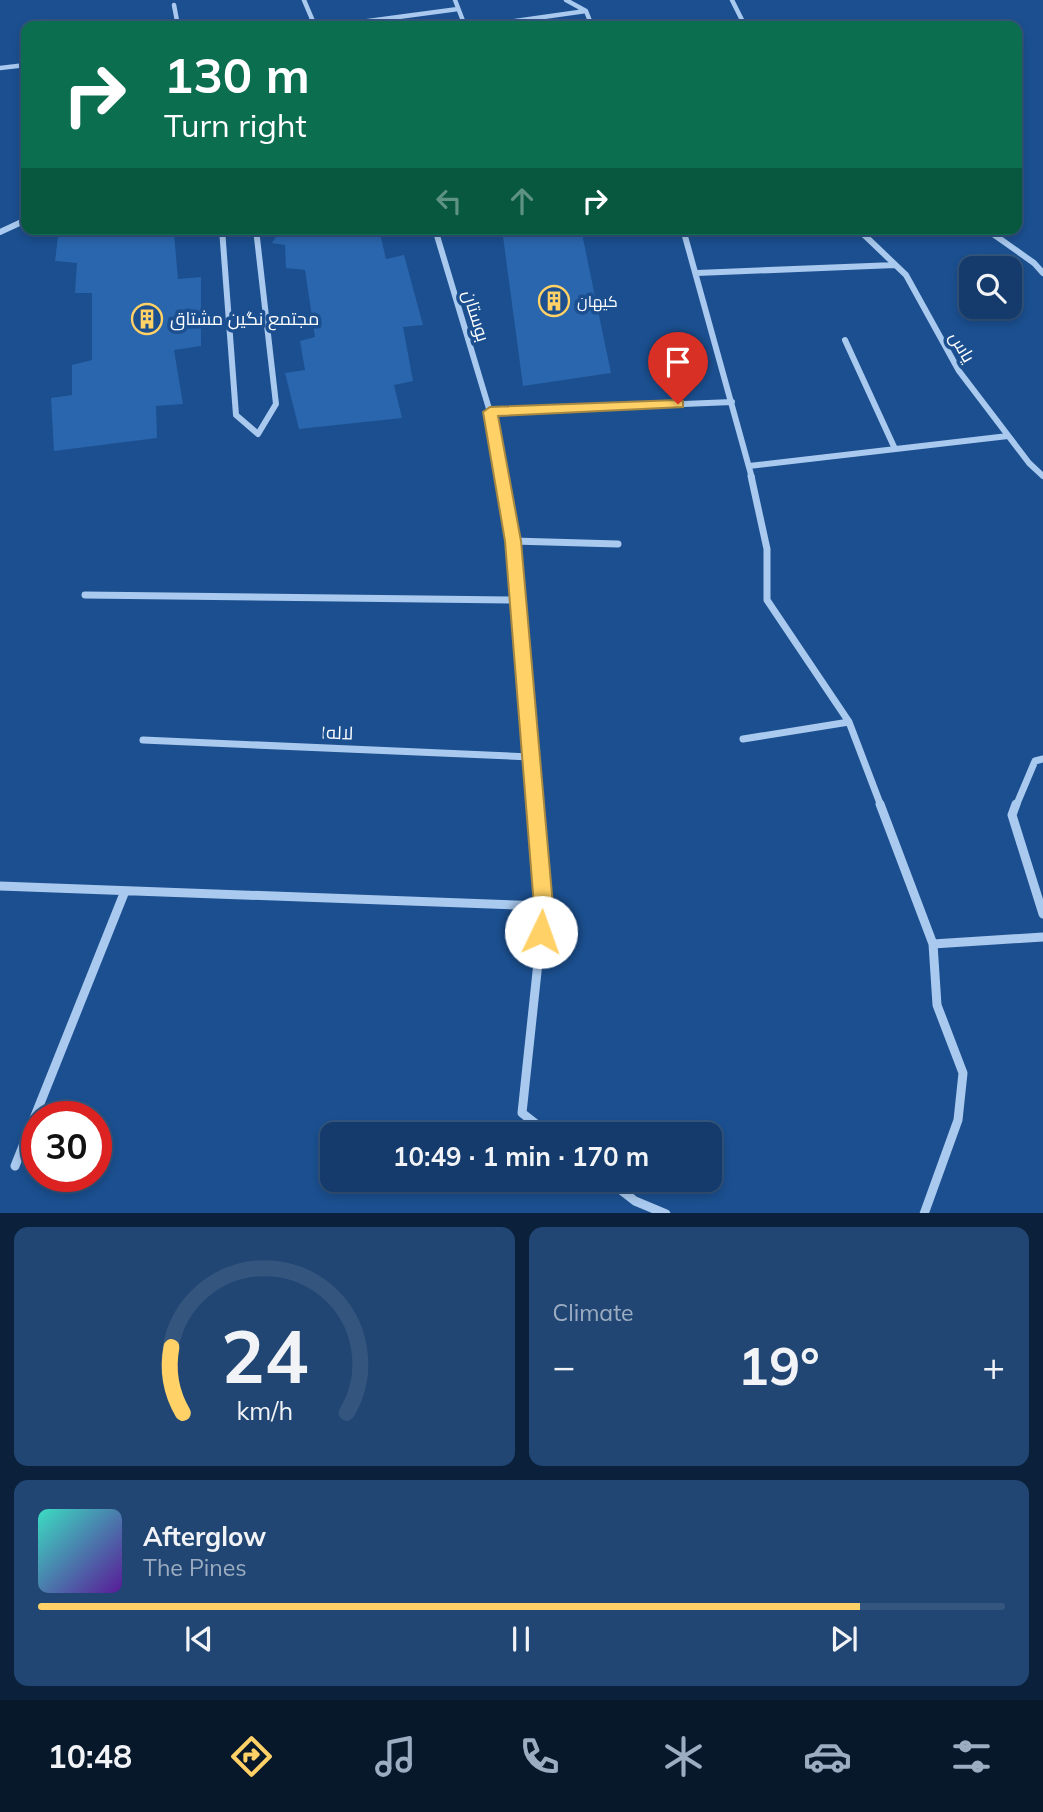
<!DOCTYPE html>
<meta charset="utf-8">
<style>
:root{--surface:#143b6b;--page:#214673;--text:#f1f3f6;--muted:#9dadc1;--line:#33557e;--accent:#ffd166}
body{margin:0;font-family:Mulish,Cairo,sans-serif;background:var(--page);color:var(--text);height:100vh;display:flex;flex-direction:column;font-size:26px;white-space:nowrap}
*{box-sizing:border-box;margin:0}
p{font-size:23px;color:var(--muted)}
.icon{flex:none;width:38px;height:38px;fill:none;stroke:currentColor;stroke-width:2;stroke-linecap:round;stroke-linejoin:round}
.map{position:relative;height:1213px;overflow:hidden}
.sheet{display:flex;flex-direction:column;gap:14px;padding:14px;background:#0b203b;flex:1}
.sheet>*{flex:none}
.hud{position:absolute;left:21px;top:21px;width:1001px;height:214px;border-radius:14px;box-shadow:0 4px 10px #0003,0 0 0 2px var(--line);background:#0b6e4f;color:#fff;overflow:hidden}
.controls{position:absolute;left:959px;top:256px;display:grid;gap:14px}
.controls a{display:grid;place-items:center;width:63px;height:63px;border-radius:14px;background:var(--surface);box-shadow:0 4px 10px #0003,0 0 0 2px var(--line);font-size:35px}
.speed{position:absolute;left:21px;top:1101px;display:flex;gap:14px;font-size:35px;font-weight:700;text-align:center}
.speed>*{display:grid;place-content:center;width:91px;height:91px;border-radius:50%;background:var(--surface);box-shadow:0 4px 10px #0003,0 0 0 2px var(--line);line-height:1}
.speed .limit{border:10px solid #d22;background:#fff;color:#111}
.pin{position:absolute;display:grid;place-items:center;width:60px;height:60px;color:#fff;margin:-72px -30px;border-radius:50% 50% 50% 0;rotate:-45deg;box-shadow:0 0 7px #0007}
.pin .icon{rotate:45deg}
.me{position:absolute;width:77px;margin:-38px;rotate:3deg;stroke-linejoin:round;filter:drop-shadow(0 0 5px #0008)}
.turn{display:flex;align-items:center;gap:24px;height:147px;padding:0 28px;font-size:32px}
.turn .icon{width:91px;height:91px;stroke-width:2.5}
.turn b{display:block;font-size:49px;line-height:60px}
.lanes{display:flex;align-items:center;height:66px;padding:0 28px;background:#0003;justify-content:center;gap:35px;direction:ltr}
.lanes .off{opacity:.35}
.big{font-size:52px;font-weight:700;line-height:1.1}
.sheet .card{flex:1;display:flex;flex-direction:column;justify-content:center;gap:10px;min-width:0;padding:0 24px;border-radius:14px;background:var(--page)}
.sheet .dial{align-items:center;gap:0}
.dial svg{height:182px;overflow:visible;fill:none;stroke:var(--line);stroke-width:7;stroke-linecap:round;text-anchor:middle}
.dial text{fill:var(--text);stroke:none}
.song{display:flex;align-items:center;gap:21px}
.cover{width:84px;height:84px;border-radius:10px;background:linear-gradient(135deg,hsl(170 70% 55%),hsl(270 70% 35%))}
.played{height:7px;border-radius:4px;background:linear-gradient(90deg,var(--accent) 85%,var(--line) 85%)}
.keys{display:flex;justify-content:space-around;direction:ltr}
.heat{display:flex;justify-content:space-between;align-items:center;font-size:38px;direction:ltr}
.sheet .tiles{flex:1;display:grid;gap:14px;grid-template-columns:1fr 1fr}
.card:last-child{grid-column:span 2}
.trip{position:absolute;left:320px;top:1122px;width:402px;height:70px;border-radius:14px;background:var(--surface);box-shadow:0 4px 10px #0003,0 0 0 2px var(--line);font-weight:700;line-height:70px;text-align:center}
.menu{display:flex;height:112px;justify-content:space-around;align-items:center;background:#08182b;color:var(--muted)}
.menu .icon{width:49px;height:49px}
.menu .active{color:var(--accent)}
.menu b{font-size:32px;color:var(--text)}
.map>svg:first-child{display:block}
</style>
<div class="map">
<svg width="1043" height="1214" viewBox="0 0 1043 1214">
<rect width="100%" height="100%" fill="#1b4f8f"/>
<path fill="#2a66ad" d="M59,229H150V233L174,234L178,279L201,277V346L174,350L183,404L156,406L157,438L54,451L51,398L72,395V365L92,360V293H75L77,263L55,261Z
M264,229H379L386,259L404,255L423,325L403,327L413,381L394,385L402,418L299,429L285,373L305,370L300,341L315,337L305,270L286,268L285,245L272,243L277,235H263Z
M502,229H581L611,373L523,386Z"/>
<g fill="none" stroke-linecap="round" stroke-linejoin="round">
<path stroke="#a9c9ee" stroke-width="4.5" d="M304,0L315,26
M455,0L465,26
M566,0L586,11L592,26
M732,0L745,26
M174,5L178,26
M331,26L458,9
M480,26L586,11
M0,68L26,65"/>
<path stroke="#a9c9ee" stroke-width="6" d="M222,229L236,415L258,434L276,404L256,229
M435,229L490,412L502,478
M683,229L752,478
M858,229L906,275L959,371L1029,463L1043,476
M986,229L1034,263L1043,273
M0,232L26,220
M697,273L895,265
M845,340L895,449
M490,412L732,402
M749,466L1008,436"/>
<path stroke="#a9c9ee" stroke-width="7" d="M501,476L513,541L536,806
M751,476L767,549V600L849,722L881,806
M513,541L618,544
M85,595L516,600
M743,739L849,722
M143,740L530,757
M1016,806L1035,761L1043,759"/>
<path stroke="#a9c9ee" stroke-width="9" d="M535,804L544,906L522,1113L549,1134
M880,804L933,944L1043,937
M1016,804L1012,815L1043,914
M0,886L544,906
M15,1166L125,891
M608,1180L635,1201L666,1214
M924,1214L958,1120L963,1073L937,1005L933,944"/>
</g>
<path fill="#ffd166" stroke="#a68842" stroke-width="2" d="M678,400L683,401V407L498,416L521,541L553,906L548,938L541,941L534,938L531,932L534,906L505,541L483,412L490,407Z"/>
<defs>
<g id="building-ring" transform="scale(1.575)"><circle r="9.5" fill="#1b4f8f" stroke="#ffd166" stroke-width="1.5"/><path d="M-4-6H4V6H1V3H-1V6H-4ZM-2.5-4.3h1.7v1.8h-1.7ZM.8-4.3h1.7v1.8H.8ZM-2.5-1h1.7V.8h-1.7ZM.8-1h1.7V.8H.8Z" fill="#ffd166"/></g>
</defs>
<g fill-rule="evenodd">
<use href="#building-ring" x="554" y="301"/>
<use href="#building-ring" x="147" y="319"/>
</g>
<g text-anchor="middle" stroke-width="7" stroke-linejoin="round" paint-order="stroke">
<g font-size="16" fill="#fff" stroke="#1b4f8f" text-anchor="start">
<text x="577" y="307">کیهان</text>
</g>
<g font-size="18" fill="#fff" stroke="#1b4f8f">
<text transform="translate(476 316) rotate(73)" y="6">بوستان</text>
<text transform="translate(962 347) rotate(60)" y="6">یاس</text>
<text transform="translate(337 733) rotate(2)" y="6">لاله۱</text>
</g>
<g font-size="18" fill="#fff" stroke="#1b4f8f" text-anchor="start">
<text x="170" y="325">مجتمع نگین مشتاق</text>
</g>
</g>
</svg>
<div class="controls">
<a><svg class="icon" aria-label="search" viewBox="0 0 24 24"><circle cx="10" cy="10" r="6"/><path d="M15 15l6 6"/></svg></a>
</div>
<div class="speed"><div class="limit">30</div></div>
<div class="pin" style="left:678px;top:404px;background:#d93025"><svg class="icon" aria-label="arrive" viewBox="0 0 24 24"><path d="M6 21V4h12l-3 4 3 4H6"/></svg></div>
<svg class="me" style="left:541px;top:932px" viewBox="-20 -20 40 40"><circle r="19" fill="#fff"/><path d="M0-13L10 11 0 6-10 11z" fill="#ffd166"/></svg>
<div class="trip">10:49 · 1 min · 170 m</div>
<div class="hud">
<div class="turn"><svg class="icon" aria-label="right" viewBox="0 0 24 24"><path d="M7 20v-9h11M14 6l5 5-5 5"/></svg><div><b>130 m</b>Turn right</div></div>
<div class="lanes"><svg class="icon off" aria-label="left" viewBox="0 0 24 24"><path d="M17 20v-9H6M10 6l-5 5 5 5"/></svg><svg class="icon off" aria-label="ahead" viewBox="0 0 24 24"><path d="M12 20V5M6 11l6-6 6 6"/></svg><svg class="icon" aria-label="right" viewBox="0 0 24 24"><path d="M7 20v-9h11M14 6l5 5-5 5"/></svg></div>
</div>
</div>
<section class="sheet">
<div class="tiles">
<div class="card dial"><svg viewBox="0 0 100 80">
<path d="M14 69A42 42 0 1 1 86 69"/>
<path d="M14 69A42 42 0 0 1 9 40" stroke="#ffd166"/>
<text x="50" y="56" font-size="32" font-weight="700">24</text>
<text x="50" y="72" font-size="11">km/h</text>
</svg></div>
<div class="card"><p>Climate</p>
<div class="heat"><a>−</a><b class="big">19°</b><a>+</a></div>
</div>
<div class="card">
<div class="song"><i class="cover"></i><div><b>Afterglow</b><p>The Pines</p></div></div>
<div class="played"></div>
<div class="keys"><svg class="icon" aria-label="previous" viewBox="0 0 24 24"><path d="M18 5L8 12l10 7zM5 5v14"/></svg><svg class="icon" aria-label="pause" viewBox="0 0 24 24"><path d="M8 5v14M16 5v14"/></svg><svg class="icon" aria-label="next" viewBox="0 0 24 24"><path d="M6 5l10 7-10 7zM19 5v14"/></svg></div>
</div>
</div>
</section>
<nav class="menu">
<b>10:48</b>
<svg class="icon active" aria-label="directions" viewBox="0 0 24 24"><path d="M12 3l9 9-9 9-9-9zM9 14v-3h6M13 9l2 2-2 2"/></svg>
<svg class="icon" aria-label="music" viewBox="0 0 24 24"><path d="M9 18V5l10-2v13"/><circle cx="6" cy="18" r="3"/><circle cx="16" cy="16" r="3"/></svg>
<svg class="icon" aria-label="phone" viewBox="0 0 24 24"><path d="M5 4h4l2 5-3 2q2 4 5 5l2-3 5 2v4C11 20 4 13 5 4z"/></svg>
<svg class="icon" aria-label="climate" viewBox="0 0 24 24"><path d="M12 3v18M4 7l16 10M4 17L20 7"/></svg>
<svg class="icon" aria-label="car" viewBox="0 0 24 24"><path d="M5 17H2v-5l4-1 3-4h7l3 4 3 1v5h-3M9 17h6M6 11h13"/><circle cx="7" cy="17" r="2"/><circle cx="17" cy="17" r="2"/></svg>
<svg class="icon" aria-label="filters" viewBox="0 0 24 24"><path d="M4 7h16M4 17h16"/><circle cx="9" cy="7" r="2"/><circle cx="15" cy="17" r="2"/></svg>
</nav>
